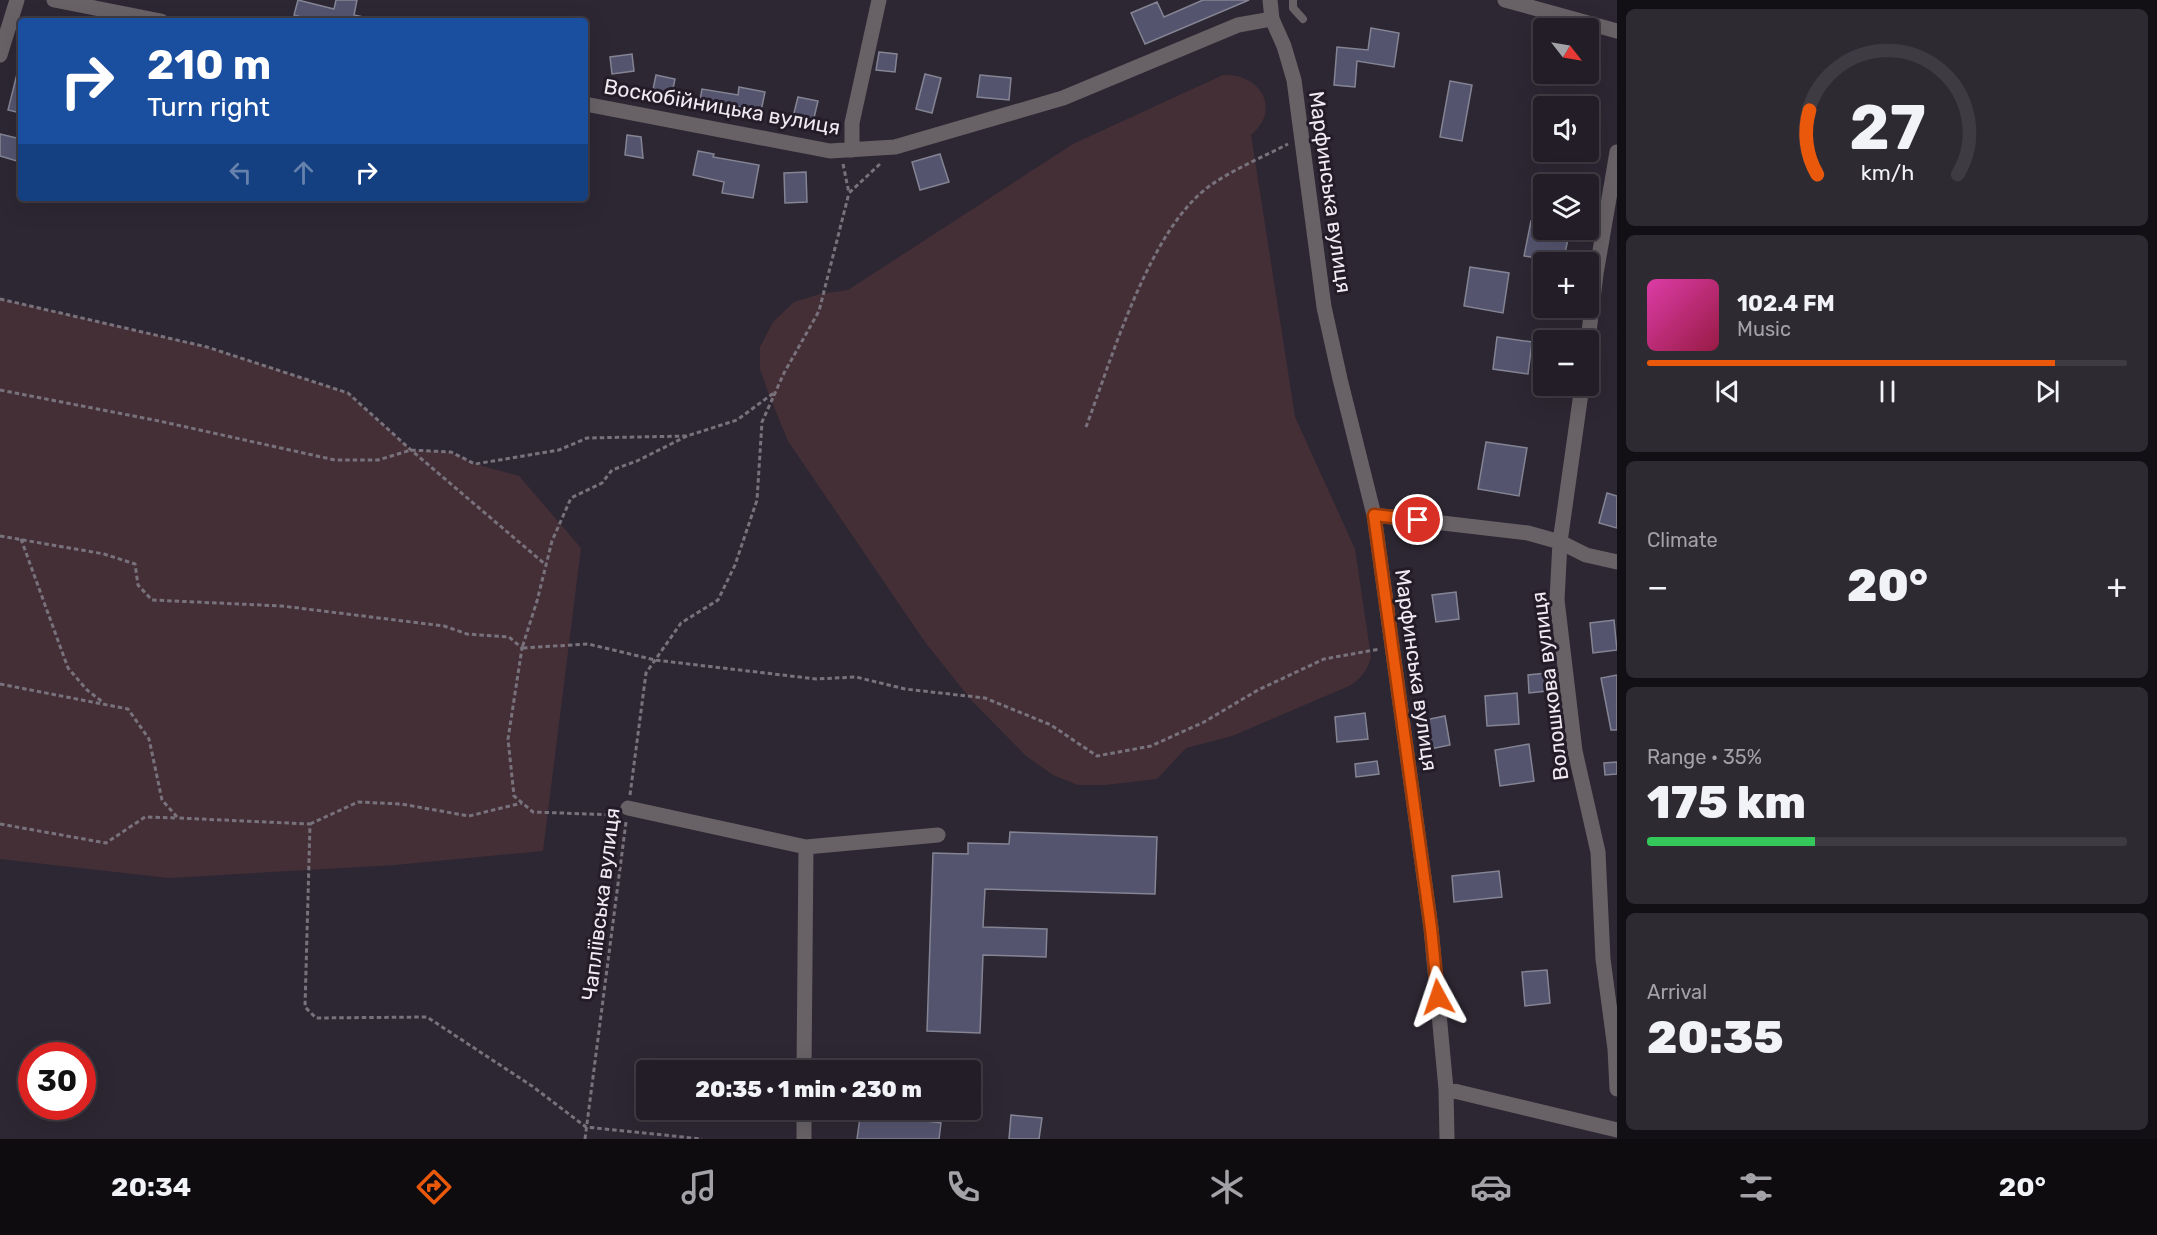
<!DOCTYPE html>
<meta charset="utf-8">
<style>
:root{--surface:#221d26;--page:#2e2a32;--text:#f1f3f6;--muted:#a2a2a7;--line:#3f3b43;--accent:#ea580c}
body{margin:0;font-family:Rubik,sans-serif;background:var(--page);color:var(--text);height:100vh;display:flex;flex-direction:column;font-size:22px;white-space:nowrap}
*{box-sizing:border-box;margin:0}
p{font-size:20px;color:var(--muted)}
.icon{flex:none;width:33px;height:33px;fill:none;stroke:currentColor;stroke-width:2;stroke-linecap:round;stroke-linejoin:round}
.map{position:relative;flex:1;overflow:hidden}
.panel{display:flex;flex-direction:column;gap:9px;padding:9px;background:#131015;width:540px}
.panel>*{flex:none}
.banner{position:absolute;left:18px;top:18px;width:570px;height:183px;border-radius:6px;box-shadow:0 6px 24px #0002,0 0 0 2px var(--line);background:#1a4fa0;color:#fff;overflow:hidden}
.needle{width:39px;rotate:121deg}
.buttons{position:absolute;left:1533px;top:18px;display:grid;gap:12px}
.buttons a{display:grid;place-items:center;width:66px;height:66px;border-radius:6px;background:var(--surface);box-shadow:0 6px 24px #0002,0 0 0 2px var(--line);font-size:30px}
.speed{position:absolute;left:18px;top:1042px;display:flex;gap:12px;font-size:30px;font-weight:700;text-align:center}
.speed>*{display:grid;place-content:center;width:78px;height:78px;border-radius:50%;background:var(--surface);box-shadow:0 6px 24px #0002,0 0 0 2px var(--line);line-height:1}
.speed .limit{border:9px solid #d22;background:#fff;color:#111}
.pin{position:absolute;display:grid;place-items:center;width:51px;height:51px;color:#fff;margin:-26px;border:3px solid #fff;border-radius:50%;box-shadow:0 2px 6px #0007}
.me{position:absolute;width:66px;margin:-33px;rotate:355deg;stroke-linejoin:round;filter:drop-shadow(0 0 4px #0008)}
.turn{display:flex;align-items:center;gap:21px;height:126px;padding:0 30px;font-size:27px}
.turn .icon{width:78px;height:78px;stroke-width:2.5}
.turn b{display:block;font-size:42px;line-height:51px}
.lanes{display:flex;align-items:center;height:57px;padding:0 30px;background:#0003;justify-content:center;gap:30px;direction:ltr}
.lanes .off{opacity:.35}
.big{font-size:45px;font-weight:800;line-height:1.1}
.panel .tile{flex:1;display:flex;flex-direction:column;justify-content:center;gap:9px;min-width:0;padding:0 21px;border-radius:9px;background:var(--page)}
.panel .dial{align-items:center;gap:0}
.dial svg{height:156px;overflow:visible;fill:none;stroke:var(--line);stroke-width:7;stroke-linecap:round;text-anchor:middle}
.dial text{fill:var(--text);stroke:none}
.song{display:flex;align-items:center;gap:18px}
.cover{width:72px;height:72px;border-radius:9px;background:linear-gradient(135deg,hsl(320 70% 55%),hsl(340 70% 35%))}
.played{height:6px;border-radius:3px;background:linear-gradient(90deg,var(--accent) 85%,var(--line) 85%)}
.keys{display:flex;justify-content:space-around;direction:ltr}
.heat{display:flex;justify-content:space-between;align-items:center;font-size:33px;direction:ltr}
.charge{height:9px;border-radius:4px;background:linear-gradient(90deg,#34c759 35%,var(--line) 0)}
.trip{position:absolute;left:636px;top:1060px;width:345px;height:60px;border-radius:6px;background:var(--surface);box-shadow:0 6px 24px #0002,0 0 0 2px var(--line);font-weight:800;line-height:60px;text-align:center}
.menu{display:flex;height:96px;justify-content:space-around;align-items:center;background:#0e0c0f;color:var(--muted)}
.menu .icon{width:42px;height:42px}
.menu .on{color:var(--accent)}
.menu b{font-size:27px;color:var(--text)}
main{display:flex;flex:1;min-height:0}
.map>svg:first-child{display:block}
</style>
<main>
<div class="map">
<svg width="1617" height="1139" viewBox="0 0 1617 1139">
<rect width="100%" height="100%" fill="#2d2733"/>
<path fill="#452f36" d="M1223,75C1260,73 1282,109 1251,135L1295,417L1355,549L1371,657C1367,671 1362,678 1349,686L1232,736L1186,748L1157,779L1105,785H1078L1053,775L1026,756L972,701L925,642L788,441L768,392L760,369V347L773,322L794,302L820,294L848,290L1073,144Z
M0,299L207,347L348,393L411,450L451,452L475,464L519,476L581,548L543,851L395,865L169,878L0,859Z"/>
<path fill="#54546f" stroke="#848494" stroke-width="1.5" d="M298,0L334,9L336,0H357L354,15L364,17V21H315L294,15Z
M1203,0H1249L1145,44L1131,13L1157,2L1164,17Z
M1371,28L1399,33L1394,67L1357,61L1355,87L1334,85L1337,47L1368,50Z
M879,52L897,54L895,72L876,70Z
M632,54L634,71L612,74L610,57Z
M17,74H21V113L8,110Z
M925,74L941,78L932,113L916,109Z
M656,75L675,79L670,103L651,99Z
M980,75L1011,78L1009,100L977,97Z
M1450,81L1472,85L1462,141L1440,137Z
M739,87L765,92L761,111L724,104L723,112L707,109L708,101L700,100L702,89L738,95Z
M798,97L818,101L812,126L792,121Z
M0,134L21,139L17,161L0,156Z
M627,135L641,137L643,158L625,155Z
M698,151L714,154L713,157L759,165L753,198L722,193L724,182L693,175Z
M940,154L949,182L920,190L912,162Z
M806,172L807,202L785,203L784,173Z
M1531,221L1544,224V230H1570L1563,262L1524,256Z
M1470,267L1509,273L1503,313L1464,306Z
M1497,337L1532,342L1528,374L1493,369Z
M1486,442L1527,448L1519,496L1478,489Z
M1607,493L1617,496V528L1599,523Z
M1456,592L1459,619L1436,622L1432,595Z
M1614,620L1617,650L1593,653L1590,623Z
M1546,673L1547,691L1529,693L1528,675Z
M1617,675V730H1611L1601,678Z
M1517,693L1519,724L1487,726L1485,696Z
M1365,713L1368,739L1337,742L1335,717Z
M1445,716L1450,745L1425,750L1420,721Z
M1529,744L1534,781L1500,786L1495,750Z
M1377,761L1379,774L1356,777L1355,764Z
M1617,762V774L1605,775L1604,763Z
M1010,832L1157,837L1155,894L985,889L983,927L1047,929L1046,957L983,955L980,1033L927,1031L933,853L968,854V843L1009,844Z
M1499,871L1502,897L1454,902L1452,876Z
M1547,970L1550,1003L1525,1006L1522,972Z
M861,1110H898L897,1117L941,1123L939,1139H857Z
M1011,1115L1042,1118L1039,1139H1009Z"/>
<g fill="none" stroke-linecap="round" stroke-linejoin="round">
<path stroke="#78727c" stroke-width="3" stroke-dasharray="4.5 3" stroke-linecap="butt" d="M843,164L849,193L881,163
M0,299L207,347L348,393L411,450L546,565
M0,390L159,421L335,460H378L411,450L451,452L475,464L559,450L587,438L687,436L737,420L775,392
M1086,427C1112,358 1150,227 1211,185C1234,169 1263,157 1288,144
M687,436L637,461L612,470L602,483L571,498L552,541L537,601L522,648L588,644L655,660L816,679L856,677L905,689L985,698L1051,725L1097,756L1151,746L1204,722L1258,690L1324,659L1380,649
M0,536L104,554L135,564L138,585L152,600L282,606L444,626L467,634L509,637L522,648L508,739L514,796L533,812L616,815
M21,539L68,668L87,690L104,703
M0,684L128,709L149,739L162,800L178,818L310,824L305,1007L316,1018L427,1017L532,1086L586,1127L702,1139
M630,795L646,673L681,623L718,600L735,565L757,500L762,422L784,373L819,311L849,193
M0,824L106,843L145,817L178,818
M310,824L358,802L401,804L469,816L522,803
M585,1139L626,822"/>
<path stroke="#686267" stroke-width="8" d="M1293,0V8L1303,19"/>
<path stroke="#686267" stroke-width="15" d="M54,0L161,21
M1270,0L1272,19L1284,46L1294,80L1324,307L1340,379L1374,515L1431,928L1446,1089L1447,1139
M0,55L17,0
M585,104L830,151L895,147L1063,98L1238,25L1272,19
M852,150V123L879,0
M1588,340L1596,274L1617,152
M1582,386L1560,542L1557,600L1575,751L1598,852L1603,959L1615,1049L1617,1089
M1374,515L1528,533L1560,542L1586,555L1617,562
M628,808L806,847
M804,1071L806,847L938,835
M1446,1089L1617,1130
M804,1139V1110"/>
<path stroke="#686267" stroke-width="15" d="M1505,0L1617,31"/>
</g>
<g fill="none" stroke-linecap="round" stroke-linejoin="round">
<g stroke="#983908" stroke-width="15">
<path id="route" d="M1418,520L1374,515L1431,928L1438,997"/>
</g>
<use href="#route" stroke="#ea580c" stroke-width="10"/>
</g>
<g text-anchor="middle" stroke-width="6" stroke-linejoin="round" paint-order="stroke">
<g font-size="21" fill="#f0ebf3" stroke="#241d29">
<text transform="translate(722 107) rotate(10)" y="7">Воскобійницька вулиця</text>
<text transform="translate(1330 192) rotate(82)" y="7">Марфинська вулиця</text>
<text transform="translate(1416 670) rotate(82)" y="7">Марфинська вулиця</text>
<text transform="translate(1550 686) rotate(-97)" y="7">Волошкова вулиця</text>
<text transform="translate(601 904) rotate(-83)" y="7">Чапліївська вулиця</text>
</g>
</g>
</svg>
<div class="buttons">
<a><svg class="needle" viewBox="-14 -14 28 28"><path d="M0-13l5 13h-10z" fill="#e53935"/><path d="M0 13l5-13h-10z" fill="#a2a2a7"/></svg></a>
<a><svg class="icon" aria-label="sound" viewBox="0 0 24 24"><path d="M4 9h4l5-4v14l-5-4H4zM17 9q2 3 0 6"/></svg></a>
<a><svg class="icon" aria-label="layers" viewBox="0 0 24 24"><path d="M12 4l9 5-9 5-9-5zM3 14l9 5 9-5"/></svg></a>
<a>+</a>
<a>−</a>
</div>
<div class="speed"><div class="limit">30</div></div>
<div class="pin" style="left:1418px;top:520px;background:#d93025"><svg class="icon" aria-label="arrive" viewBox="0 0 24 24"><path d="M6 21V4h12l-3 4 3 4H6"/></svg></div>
<svg class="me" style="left:1438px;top:997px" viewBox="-20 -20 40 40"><path d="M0-17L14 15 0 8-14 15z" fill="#ea580c" stroke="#fff" stroke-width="4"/></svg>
<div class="trip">20:35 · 1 min · 230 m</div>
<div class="banner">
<div class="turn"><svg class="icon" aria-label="right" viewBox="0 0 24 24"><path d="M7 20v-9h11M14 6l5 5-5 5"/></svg><div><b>210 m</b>Turn right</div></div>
<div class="lanes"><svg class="icon off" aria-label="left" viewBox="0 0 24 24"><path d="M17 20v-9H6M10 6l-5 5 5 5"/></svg><svg class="icon off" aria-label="ahead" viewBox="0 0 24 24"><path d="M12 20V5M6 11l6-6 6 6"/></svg><svg class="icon" aria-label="right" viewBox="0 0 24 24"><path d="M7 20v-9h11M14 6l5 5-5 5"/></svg></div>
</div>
</div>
<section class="panel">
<div class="tile dial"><svg viewBox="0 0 100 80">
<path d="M14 69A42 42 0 1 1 86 69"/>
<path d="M14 69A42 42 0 0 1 10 36" stroke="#ea580c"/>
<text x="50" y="56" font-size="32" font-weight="700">27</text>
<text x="50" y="72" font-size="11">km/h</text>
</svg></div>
<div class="tile">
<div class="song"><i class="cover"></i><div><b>102.4 FM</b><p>Music</p></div></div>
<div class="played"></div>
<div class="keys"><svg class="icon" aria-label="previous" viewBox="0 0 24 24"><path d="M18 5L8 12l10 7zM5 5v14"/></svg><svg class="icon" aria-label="pause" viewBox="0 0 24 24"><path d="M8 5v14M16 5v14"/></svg><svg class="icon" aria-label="next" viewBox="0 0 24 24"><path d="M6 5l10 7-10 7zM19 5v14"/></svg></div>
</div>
<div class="tile"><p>Climate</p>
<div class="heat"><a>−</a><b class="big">20°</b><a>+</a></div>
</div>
<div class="tile"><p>Range · 35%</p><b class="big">175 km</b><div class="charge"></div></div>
<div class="tile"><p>Arrival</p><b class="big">20:35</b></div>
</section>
</main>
<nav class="menu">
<b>20:34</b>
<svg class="icon on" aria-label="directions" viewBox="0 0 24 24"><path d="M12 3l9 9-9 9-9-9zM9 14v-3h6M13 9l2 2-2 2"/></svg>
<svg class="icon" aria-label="music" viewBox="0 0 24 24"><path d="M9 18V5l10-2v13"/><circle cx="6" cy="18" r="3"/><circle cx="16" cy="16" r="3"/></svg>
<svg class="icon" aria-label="phone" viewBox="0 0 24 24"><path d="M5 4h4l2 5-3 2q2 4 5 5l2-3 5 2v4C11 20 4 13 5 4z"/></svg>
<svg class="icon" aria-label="climate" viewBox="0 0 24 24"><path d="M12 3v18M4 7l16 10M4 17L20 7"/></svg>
<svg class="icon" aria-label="car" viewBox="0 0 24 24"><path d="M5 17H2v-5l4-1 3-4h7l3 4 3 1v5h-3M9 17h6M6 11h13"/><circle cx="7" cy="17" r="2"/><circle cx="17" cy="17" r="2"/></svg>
<svg class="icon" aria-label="filters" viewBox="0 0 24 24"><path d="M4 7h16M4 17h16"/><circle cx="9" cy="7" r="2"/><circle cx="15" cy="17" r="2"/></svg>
<b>20°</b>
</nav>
